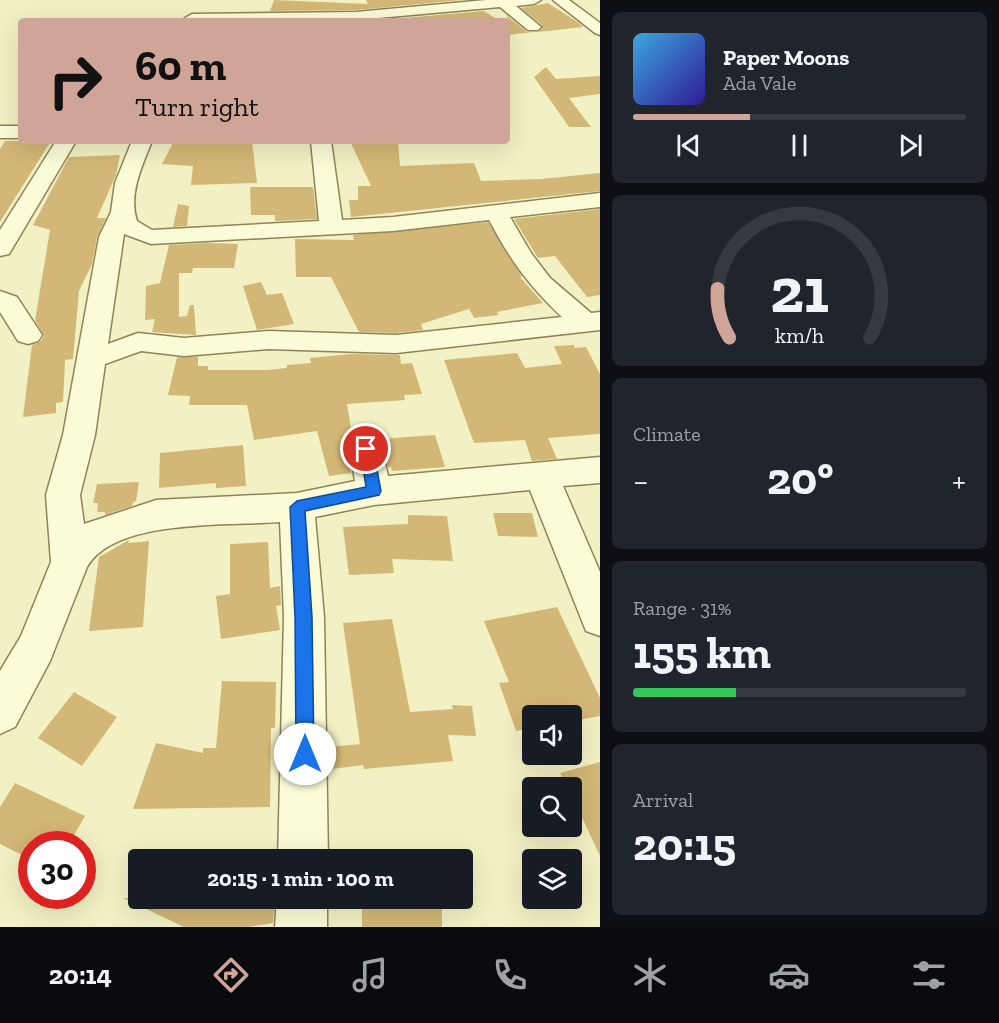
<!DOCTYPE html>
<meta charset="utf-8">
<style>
:root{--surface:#171b24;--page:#20242c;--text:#f1f3f6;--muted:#9ea1a6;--line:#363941;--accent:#cea597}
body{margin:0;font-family:"Zilla Slab",serif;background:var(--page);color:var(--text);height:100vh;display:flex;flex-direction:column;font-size:22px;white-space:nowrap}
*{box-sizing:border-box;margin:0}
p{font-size:20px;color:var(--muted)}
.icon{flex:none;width:33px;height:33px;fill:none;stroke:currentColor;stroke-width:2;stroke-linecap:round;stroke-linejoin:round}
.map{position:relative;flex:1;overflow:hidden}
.panel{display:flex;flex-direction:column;gap:12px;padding:12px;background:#0d0f14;width:399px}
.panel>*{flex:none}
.hud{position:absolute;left:18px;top:18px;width:492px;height:126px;border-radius:6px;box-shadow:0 6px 24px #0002;background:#cea597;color:#111;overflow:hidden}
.fabs{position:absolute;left:522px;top:705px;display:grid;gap:12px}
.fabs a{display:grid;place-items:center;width:60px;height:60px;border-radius:6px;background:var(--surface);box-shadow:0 6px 24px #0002;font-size:30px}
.speed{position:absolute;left:18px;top:831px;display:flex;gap:12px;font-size:30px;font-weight:700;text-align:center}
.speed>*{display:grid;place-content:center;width:78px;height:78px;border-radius:50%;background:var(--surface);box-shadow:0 6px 24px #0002;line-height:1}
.speed .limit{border:9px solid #d22;background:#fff;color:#111}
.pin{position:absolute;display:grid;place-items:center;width:51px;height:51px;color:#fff;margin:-26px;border:3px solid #fff;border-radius:50%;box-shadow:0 2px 6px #0007}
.me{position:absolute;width:66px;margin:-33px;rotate:0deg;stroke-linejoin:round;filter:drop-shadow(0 0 4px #0008)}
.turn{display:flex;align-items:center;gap:21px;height:126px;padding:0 18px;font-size:27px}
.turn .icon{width:78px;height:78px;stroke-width:2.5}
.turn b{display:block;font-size:42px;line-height:51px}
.big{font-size:45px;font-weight:700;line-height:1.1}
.panel .tile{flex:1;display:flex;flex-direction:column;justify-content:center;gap:9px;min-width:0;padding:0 21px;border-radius:9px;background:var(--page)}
.panel .dial{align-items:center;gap:0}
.dial svg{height:156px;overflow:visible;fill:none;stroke:var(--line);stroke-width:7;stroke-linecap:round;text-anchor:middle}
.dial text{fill:var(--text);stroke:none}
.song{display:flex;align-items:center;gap:18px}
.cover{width:72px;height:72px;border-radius:9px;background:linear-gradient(135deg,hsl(200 70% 55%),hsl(250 70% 35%))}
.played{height:6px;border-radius:3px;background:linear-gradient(90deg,var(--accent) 35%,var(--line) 35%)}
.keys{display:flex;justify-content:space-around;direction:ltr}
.heat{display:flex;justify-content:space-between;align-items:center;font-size:33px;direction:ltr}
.charge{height:9px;border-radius:4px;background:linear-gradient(90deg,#34c759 31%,var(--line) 0)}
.trip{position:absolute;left:128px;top:849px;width:345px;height:60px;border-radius:6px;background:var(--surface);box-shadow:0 6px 24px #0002;font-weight:700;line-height:60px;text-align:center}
.tabs{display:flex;height:96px;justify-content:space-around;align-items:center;background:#090b0e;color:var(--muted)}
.tabs .icon{width:42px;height:42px}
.tabs .on{color:var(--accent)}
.tabs b{font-size:27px;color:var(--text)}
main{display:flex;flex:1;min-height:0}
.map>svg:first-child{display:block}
</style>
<main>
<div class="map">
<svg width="600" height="927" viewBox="0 0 600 927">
<rect width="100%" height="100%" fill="#f2f1c4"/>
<path fill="#d3b776" d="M274,0L368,4L366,0H462L356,10L270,11Z
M548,3L579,23L583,27L539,32L542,25L521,8Z
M484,11L500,21H370Z
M507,16L527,32H534L507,35Z
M546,67L556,79L600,76V94L569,98L591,127H569L534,77Z
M5,141H51L0,222V149Z
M174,141H252L257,183L191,185L193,166L162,164Z
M350,141H398L400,166L474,163L481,181L541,179L600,173V191L351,217L349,200H358V186H371Z
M120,155L116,175L97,218H106L97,237L92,264L79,291L73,359L65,360L63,402L56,403V413L23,417L32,345L40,342L44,336L35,320L50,230L33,225L69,157Z
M250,187H313L317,219L275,221V215H251Z
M178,204L189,206L187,226L173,227Z
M600,209V295L587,297L555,256L538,258L514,219Z
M488,222L522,277H520L543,303L497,312L498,315L474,318L469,309L421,324L423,330L396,333L359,332L331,277H296L295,239L354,240L353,235Z
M207,243L238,244L234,268H193L192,273H179V317L187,316L190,305H194L196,335L152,332L155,319L145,320L146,286L160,283L169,245Z
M261,282L267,295L282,293L294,324L257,330L243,286Z
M574,345L575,348L586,347L600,374V434L548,438L557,459L532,461L525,440L474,443L444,360L517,353L525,368L562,364L554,346Z
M351,354L400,355L401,364L412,363L422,394L404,395L405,400L347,404L353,440L348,449L351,473L329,476L317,431L254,440L247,405H189L190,396L168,395L177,357H198V366H208V370H268L287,368V365L311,363L310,358Z
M435,435L445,467L392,471L391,467H388L379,439Z
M243,445L246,486L216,488V483L159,488L160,453Z
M139,482L136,501L133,502L132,506L105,515V512H97L98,503H93L97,484Z
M493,513H532L538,537L498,536Z
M408,515L447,516L453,561L392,559L394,573L349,575L343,527L408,524Z
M129,540L128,543L149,541L143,627L89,631L99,557Z
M268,542L270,588L280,586L281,605L276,606L280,630L221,639L216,596L230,594V544Z
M557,607L600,698V716L572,721V716H532V728L516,731L499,683L509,682L484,621Z
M392,619L410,712L453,709L452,705L472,706L476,736L448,735L453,761L364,769L363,765L332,769L330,747L360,744L343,623Z
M222,681L276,682L275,728H271L270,807L133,809L156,743L203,753V748H216Z
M74,692L117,717L82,766L38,738Z
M600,762V856L572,796V788H567L560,773Z
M15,783L85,816L69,844H32V860L0,844V807Z
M123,898H275L273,923L248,927H184Z
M362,898H442V927H362Z"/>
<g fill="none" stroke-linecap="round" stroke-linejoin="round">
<g stroke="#8e8458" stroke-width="3">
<path id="minor" d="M486,0H541L534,4L516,6L541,27L538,30H528L500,7L356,20L187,21L185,18L192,14L356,12Z
M553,0H569L600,23V35L595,33Z
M0,126H21V138H0Z
M56,141H76L12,249L9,254L0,256V230Z
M132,141H152C142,166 128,195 137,221L152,230L319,221L311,141H331L342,220L393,217L600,193V207L510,217L531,253L550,278L591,313L600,312V330L396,353L268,349L184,356L141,351L105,364L95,435L80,495L84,524L156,500L297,493L355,481L350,449L355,440L366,437L377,440L382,449L388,476L600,457V483L563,486L600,572V636L586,631L530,490L374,505L315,517L324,617L328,860H278L284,617L280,522C230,526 115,518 87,567L50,661L15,727L0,734V671L21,636L51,562L46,495L63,435L99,237L111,212L115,183ZM489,220C511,261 528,285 562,317L396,335L268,331L184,338L138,333L108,344L124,234L151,244L393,231Z
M0,291L17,297L42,335L38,341L28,344L18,341L0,312Z
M277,898H327V927H275Z"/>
</g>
<use href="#minor" fill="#fcfbd8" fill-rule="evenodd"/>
</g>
<path fill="#1a73e8" stroke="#114b97" stroke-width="1.5" d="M366,444L373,449L381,491L379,495L305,511L312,617L314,754L311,760L305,763L298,760L296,754L295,617L290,507L297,501L366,487L360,449Z"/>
</svg>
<div class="fabs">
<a><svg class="icon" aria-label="sound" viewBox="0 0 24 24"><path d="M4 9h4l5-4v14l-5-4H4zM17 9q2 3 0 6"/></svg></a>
<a><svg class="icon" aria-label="search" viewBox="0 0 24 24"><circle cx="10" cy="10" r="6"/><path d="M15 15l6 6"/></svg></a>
<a><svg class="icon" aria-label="layers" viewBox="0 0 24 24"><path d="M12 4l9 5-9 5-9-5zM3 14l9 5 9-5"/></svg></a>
</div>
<div class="speed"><div class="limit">30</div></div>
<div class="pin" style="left:366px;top:449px;background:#d93025"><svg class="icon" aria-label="arrive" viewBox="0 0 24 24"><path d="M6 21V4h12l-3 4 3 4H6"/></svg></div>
<svg class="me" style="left:305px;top:754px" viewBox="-20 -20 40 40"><circle r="19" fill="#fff"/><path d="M0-13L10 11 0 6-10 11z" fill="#1a73e8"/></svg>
<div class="trip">20:15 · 1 min · 100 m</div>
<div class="hud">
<div class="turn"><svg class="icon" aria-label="right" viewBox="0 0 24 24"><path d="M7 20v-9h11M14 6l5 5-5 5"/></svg><div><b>60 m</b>Turn right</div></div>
</div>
</div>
<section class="panel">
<div class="tile">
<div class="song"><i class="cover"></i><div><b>Paper Moons</b><p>Ada Vale</p></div></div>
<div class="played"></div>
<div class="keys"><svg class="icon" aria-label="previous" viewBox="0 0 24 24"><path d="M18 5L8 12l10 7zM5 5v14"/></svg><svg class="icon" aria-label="pause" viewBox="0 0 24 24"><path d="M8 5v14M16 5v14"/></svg><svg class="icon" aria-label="next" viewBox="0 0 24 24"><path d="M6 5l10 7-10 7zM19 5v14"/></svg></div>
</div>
<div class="tile dial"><svg viewBox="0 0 100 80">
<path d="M14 69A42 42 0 1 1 86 69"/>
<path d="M14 69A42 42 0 0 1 8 44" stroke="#cea597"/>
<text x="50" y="56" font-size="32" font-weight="700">21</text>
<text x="50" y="72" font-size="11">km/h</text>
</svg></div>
<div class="tile"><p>Climate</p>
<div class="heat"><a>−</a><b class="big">20°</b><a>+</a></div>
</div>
<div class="tile"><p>Range · 31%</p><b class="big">155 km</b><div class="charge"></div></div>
<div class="tile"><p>Arrival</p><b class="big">20:15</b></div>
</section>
</main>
<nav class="tabs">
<b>20:14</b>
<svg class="icon on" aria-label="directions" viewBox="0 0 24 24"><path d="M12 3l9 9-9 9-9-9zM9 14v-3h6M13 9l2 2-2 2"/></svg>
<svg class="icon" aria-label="music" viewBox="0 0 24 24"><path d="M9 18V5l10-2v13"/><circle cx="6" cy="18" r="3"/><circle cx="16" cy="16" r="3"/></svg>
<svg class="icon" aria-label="phone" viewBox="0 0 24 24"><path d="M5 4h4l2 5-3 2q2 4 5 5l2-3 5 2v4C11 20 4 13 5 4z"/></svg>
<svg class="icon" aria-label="climate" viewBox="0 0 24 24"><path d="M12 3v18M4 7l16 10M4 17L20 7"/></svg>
<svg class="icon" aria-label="car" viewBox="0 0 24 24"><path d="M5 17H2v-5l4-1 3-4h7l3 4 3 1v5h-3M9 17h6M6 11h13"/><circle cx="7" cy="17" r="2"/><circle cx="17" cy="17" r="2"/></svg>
<svg class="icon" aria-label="filters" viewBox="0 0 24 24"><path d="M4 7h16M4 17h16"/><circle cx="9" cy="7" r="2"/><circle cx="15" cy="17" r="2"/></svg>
</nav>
